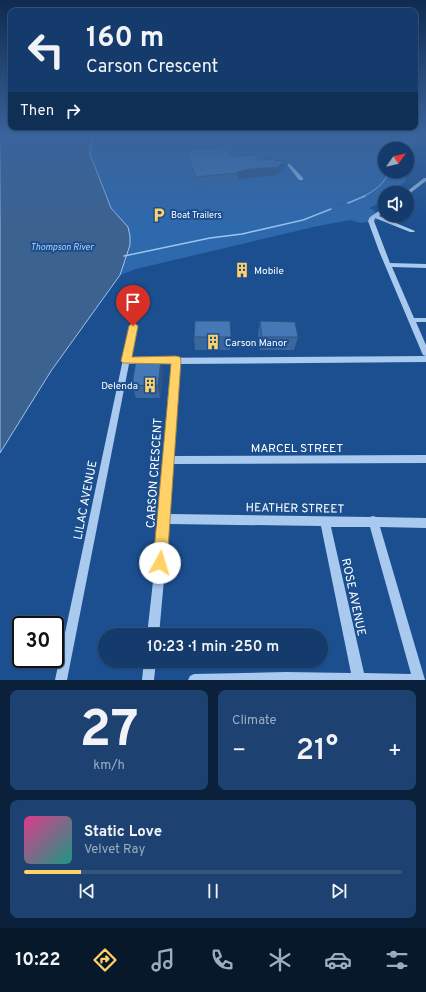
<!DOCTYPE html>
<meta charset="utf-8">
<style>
:root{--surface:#143b6b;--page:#1d4271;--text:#f1f3f6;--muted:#9dadc1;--line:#33557e;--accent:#ffd166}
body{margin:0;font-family:Overpass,sans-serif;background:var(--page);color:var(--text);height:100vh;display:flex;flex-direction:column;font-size:15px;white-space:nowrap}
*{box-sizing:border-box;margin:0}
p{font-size:13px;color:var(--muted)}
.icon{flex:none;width:22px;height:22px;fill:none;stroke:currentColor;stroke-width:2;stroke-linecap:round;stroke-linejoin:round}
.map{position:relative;height:680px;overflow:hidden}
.details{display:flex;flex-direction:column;gap:10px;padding:10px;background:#0b203b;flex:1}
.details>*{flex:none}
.guide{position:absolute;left:8px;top:8px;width:410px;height:122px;border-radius:8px;box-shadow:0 1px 3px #0004,0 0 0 1px var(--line);background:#143b6b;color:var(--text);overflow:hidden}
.needle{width:26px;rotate:56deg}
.controls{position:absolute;left:378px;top:142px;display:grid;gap:8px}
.controls a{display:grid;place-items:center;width:36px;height:36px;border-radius:50%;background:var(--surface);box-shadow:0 1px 3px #0004,0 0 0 1px var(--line);font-size:20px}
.speed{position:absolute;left:12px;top:616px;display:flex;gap:8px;font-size:20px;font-weight:700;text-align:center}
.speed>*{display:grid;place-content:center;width:52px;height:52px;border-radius:50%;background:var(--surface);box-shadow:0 1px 3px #0004,0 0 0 1px var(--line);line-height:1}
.speed .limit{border:2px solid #111;border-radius:6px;background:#fff;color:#111}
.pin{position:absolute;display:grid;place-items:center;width:34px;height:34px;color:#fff;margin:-41px -17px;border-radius:50% 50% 50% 0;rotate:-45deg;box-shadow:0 0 4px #0007}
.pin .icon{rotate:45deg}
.me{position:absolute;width:44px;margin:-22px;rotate:6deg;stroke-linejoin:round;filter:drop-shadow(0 0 3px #0008)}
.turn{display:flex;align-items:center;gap:14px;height:84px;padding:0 12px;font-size:18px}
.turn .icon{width:52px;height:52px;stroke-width:2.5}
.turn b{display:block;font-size:28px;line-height:34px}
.then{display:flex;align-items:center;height:38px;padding:0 12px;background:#0003;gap:8px;font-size:15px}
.big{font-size:30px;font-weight:600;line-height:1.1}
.details .widget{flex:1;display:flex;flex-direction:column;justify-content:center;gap:6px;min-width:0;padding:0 14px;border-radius:8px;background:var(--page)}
.details .dial{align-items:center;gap:0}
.dial b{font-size:52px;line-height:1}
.song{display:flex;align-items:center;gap:12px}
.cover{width:48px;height:48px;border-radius:6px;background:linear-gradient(135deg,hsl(330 70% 55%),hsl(170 70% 35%))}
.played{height:4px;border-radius:2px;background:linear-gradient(90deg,var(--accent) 15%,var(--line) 15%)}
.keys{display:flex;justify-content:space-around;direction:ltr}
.heat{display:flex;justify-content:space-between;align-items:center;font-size:22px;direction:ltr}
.details .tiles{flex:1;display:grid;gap:10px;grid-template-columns:1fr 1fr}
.widget:last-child{grid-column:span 2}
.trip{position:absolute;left:98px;top:628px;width:230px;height:40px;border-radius:20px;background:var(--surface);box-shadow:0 1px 3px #0004,0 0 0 1px var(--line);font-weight:600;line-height:40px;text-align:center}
.tab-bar{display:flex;height:64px;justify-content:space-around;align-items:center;background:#08182b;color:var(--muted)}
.tab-bar .icon{width:28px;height:28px}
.tab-bar .on{color:var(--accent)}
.tab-bar b{font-size:18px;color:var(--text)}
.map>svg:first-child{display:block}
</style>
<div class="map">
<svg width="426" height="680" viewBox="0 0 426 680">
<rect width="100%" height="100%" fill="#1b4f8f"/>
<path fill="#2e69ad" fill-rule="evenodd" d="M93,134H416C416,151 405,166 405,182L390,193H385L384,200L369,208L374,210L377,220L361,223L350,220L318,226L136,269L120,275L130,245V236L128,227L111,208L90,154ZM385,149H407V171H385Z"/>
<path fill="#3c6290" stroke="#9cc4f0" d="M0,134H93L90,154L111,208L128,227L130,236V245L120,275L51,371L0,453Z"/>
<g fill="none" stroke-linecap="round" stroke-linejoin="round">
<path stroke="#9cc4f0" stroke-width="1" d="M397,149L398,134
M362,197C375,191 384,184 390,171"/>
<path stroke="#9cc4f0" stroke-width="1.5" d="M348,203L365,196
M124,256L210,238L242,234L303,220L331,209"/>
<path fill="#3c6290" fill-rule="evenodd" d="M337,202H341L345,204L341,206H337Z"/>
<path fill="#a9c9ee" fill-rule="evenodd" d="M288,164H290L303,178V180H299L288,166Z
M424,178H426V181L409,194L405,193Z
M383,208H385V211L379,216L415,231L414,232H410L375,218L374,221L390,263L426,264V268L392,267L414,318H426V322H416L426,345V356L423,355L422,353L379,251L368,221L370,217Z
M133,323L136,326L130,358L426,356V362L179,364L174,456L426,455V463L173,464L170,514L370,517L373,516L376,517L426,518V528L380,527L425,680H188L190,676L194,674L286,672L351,673L321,526L169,524L159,635H147L160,519L172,364H129L67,680H55L130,326ZM331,527H370L411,674L364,673Z
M144,661H156L154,680H142Z"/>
</g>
<path fill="#3a679d" d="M186,151L258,160L275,161L284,169L277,175L249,178L238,180V182L196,185L187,159Z
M260,321L298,337L294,350H260L258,334Z
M194,337H231L230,350H195Z
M161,360L163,373L160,398H136L132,385Z"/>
<path fill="#305480" d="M286,160L284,169L277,175L249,178L238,180V172Z
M161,360L163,373L160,398L158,386Z"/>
<path fill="#4478b7" stroke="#305480" d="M225,147L231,156L255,155L258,160L274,159L275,161L286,160L278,167L250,169L238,172V173L196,177L186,151Z
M195,321H230L231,337H194Z
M260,321L295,322L298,337H262Z
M161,360L158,386L132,385L136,361Z"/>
<linearGradient id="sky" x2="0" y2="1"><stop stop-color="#0f2b4f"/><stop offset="0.59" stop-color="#39639b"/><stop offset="1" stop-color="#39639b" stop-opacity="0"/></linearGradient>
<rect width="426" height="229" fill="url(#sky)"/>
<path fill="#ffd166" stroke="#a68842" d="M133,322L138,326L132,357L176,356L180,357L181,360L167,563L165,567L160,570L155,567L153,563L171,364L123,363L121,361L129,326Z"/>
<defs>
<g id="parking-bare" transform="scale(1.2)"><path d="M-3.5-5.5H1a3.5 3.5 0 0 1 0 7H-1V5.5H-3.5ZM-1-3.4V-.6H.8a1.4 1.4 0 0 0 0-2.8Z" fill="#ffd166" stroke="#1b4f8f" stroke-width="2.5" paint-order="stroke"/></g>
<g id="building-bare" transform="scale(1.2)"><path d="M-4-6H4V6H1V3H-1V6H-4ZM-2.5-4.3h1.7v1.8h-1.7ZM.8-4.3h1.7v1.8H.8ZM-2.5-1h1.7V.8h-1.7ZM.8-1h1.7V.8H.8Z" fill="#ffd166" stroke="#1b4f8f" stroke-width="2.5" paint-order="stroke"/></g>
</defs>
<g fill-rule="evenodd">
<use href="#parking-bare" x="159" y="215"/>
<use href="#building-bare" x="242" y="270"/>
<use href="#building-bare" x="213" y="342"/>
<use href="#building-bare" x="150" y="385"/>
</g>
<g text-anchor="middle" stroke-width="4" stroke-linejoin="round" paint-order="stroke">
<g font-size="9" fill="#fff" stroke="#1b4f8f" text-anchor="start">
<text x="171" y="218">Boat Trailers</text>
</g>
<g font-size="9" font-style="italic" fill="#b5d3f5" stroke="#1b4f8f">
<text x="62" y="250">Thompson River</text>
</g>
<g font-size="10" fill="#fff" stroke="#1b4f8f" text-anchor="start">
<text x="254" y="274">Mobile</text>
<text x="225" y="346">Carson Manor</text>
<text x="138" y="389" text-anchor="end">Delenda</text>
</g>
<g font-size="12" fill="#fff" stroke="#1b4f8f">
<text x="297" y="452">MARCEL STREET</text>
<text transform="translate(154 473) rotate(-86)" y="4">CARSON CRESCENT</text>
<text transform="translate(85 500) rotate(-79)" y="4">LILAC AVENUE</text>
<text transform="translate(295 508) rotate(1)" y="4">HEATHER STREET</text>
<text transform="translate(354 597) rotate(78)" y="4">ROSE AVENUE</text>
</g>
</g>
</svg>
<div class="controls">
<a><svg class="needle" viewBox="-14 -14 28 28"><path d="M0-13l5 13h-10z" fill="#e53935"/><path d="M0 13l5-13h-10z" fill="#9dadc1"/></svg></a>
<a><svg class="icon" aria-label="sound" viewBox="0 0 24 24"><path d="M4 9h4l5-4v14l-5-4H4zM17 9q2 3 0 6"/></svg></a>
</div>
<div class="speed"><div class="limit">30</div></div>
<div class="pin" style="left:133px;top:326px;background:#d93025"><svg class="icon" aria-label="arrive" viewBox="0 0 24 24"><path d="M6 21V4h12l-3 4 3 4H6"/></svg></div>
<svg class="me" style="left:160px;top:563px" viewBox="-20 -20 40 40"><circle r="19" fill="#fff"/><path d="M0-13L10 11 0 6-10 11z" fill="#ffd166"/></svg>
<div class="trip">10:23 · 1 min · 250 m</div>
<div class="guide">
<div class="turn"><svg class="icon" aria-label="left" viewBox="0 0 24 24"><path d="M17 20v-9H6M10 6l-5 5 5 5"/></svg><div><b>160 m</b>Carson Crescent</div></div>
<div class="then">Then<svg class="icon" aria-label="right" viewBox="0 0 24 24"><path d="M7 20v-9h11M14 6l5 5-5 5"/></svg></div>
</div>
</div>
<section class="details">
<div class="tiles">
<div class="widget dial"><b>27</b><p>km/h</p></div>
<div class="widget"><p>Climate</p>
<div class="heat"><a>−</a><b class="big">21°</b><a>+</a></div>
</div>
<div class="widget">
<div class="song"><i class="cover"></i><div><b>Static Love</b><p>Velvet Ray</p></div></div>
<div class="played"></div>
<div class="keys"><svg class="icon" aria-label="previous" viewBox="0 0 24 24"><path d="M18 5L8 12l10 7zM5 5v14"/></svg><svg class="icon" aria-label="pause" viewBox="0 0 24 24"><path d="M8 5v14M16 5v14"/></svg><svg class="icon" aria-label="next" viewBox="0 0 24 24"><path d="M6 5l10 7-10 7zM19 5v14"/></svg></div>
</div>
</div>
</section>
<nav class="tab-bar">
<b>10:22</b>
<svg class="icon on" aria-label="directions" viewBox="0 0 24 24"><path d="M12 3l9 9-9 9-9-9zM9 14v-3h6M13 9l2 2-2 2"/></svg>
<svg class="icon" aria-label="music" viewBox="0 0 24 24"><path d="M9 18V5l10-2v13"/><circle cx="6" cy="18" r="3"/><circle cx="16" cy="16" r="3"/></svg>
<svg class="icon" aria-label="phone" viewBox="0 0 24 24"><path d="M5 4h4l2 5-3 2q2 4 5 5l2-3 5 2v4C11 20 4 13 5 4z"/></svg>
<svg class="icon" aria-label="climate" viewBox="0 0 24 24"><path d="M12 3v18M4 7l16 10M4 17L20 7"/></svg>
<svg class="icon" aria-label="car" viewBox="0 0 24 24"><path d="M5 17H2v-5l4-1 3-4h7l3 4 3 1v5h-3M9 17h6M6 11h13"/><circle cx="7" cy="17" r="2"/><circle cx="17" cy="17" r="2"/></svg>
<svg class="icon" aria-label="filters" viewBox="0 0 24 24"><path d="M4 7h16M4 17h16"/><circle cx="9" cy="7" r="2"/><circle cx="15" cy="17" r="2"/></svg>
</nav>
